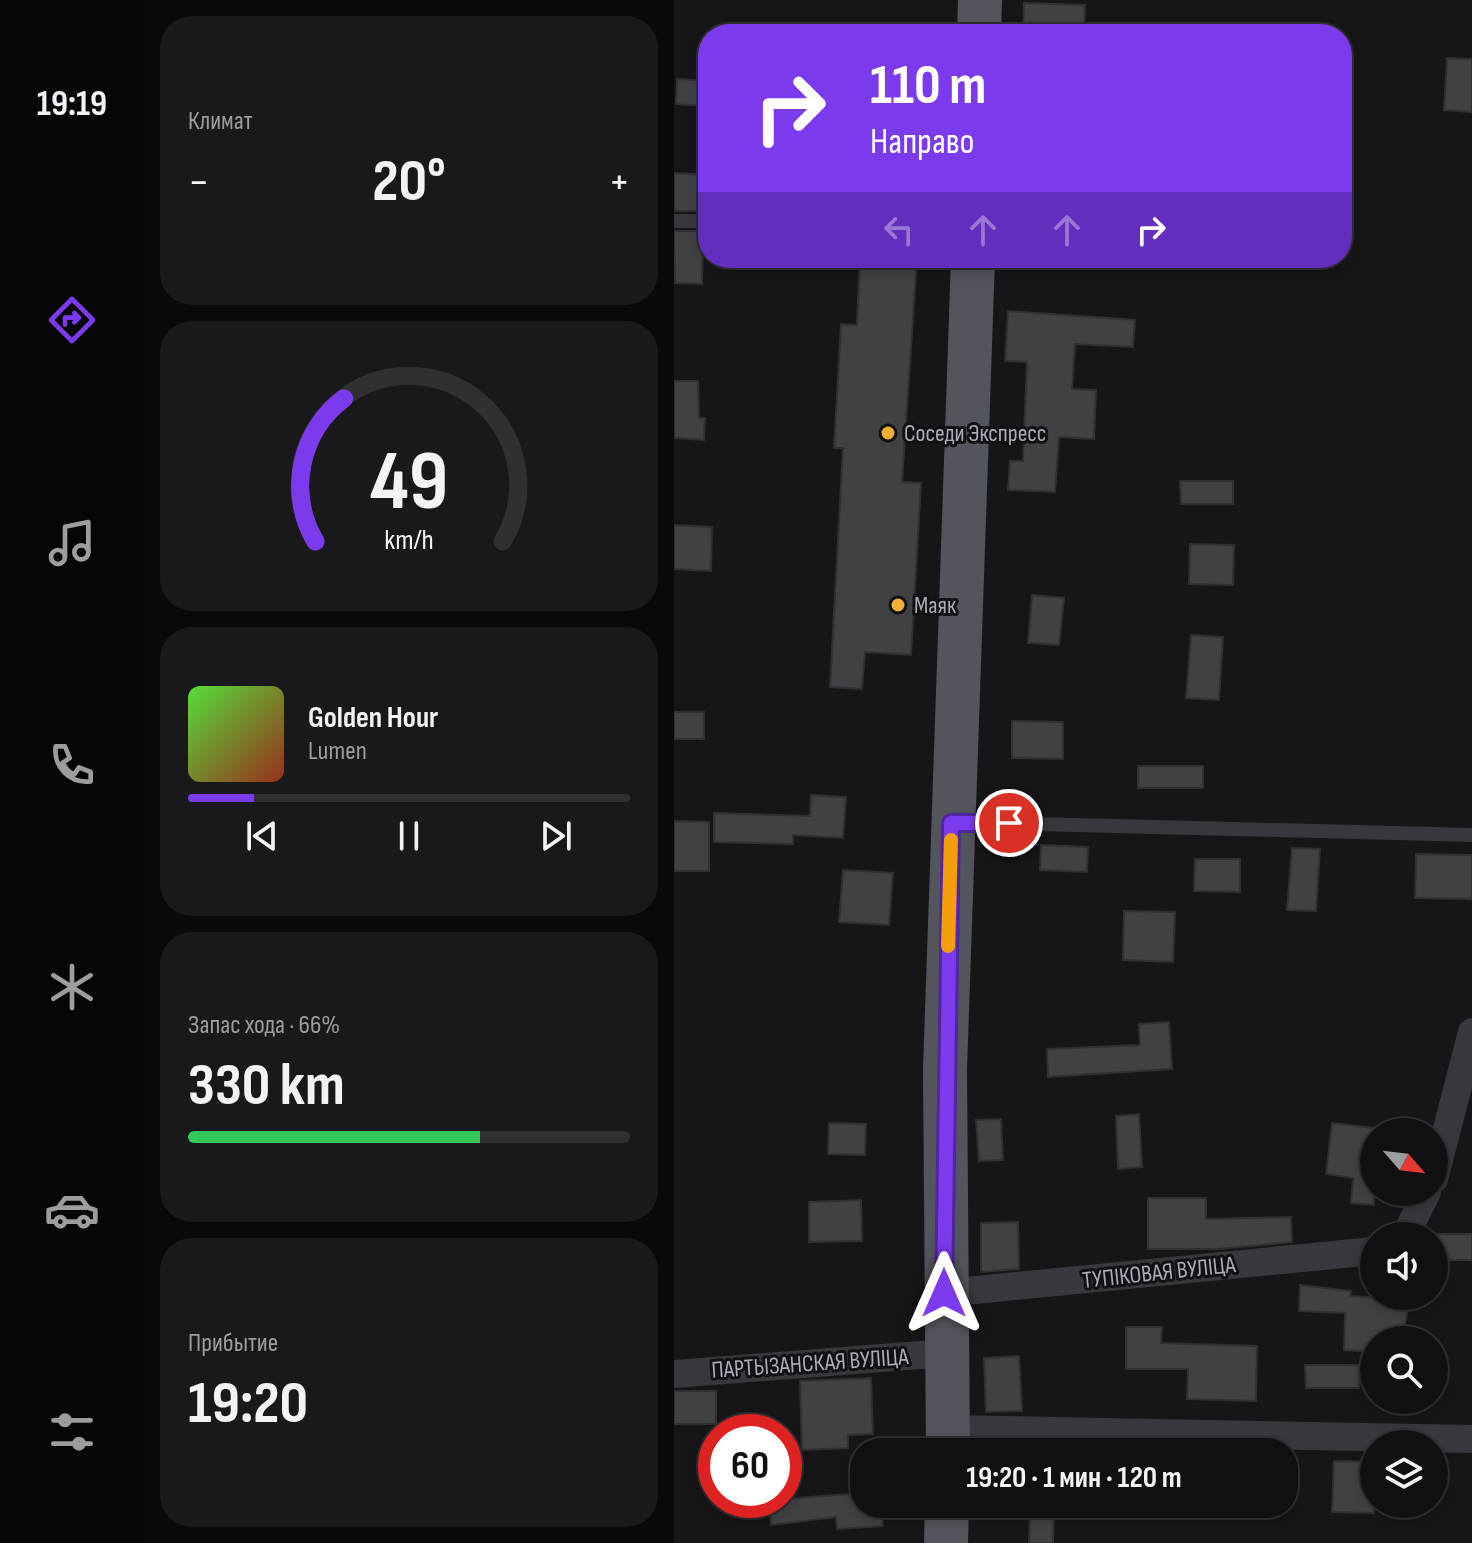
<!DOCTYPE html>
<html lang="ru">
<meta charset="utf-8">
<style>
:root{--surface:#101012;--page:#19191b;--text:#f1f3f6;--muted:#9c9d9f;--line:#303032;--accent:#7c3aed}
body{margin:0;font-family:"Sofia Sans Condensed",sans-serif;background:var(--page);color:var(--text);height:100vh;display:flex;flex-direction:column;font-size:30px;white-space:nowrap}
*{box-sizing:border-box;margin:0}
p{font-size:26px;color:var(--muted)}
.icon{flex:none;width:44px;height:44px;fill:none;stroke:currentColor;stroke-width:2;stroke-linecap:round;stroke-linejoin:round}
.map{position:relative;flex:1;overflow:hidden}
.panel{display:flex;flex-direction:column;gap:16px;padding:16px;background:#09090a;width:530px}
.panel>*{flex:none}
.hud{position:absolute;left:24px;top:24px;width:654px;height:244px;border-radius:32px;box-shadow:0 4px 12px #0003,0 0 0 2px var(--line);background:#7c3aed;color:#fff;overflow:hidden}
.needle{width:52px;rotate:118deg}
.fabs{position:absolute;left:686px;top:1118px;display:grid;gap:16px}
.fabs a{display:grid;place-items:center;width:88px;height:88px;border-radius:50%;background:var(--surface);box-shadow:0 4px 12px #0003,0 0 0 2px var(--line);font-size:40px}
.speed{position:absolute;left:24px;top:1414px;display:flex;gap:16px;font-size:40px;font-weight:700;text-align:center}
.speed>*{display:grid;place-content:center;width:104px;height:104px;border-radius:50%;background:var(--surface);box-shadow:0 4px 12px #0003,0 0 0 2px var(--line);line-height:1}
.speed .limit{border:12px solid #d22;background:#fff;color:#111}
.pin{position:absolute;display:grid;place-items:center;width:68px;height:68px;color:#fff;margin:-34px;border:4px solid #fff;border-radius:50%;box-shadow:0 2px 8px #0007}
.me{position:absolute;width:88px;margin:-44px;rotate:0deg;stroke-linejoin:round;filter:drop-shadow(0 0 6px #0008)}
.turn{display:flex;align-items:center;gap:28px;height:168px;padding:0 40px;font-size:36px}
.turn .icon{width:104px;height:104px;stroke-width:2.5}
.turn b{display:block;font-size:56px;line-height:68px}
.lanes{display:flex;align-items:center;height:76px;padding:0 40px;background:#0003;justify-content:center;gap:40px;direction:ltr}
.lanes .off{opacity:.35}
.big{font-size:60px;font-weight:700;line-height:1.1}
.panel .widget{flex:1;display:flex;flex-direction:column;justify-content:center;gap:12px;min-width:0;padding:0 28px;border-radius:32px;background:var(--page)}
.panel .dial{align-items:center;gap:0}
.dial svg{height:208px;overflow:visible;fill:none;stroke:var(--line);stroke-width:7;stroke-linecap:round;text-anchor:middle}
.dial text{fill:var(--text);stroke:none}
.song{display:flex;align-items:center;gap:24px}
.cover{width:96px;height:96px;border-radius:12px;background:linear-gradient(135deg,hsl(110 70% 55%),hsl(10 70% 35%))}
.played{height:8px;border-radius:4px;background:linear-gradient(90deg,var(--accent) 15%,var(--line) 15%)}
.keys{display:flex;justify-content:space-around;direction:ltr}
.heat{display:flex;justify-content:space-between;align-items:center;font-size:44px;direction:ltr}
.charge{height:12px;border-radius:6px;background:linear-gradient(90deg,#34c759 66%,var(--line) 0)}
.trip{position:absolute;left:176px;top:1438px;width:448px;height:80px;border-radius:32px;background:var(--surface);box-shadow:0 4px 12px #0003,0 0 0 2px var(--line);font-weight:700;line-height:80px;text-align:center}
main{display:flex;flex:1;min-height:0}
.tab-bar{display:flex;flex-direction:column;width:144px;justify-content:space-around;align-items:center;background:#060607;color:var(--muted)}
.tab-bar .icon{width:56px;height:56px}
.tab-bar .on{color:var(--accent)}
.tab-bar b{font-size:36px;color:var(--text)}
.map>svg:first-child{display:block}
</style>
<main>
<nav class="tab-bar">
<b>19:19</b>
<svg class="icon on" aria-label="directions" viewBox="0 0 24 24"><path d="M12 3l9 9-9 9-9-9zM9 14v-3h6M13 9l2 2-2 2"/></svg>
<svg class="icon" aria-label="music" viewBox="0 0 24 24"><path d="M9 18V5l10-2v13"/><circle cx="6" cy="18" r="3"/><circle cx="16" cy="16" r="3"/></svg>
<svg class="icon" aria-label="phone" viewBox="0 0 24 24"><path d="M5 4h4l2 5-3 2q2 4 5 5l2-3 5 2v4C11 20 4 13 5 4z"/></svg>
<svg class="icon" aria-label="climate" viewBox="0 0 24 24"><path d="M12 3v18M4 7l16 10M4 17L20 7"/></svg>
<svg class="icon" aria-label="car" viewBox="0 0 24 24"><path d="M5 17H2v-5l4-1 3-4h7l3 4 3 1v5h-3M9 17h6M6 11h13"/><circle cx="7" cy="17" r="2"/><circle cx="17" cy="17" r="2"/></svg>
<svg class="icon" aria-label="filters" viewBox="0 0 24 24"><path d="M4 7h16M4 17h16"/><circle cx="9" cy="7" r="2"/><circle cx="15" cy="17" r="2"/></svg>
</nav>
<section class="panel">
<div class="widget"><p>Климат</p>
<div class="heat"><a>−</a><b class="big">20°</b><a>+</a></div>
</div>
<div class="widget dial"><svg viewBox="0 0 100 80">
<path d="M14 69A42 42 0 1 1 86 69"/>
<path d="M14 69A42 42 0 0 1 25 14" stroke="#7c3aed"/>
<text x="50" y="56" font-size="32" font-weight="700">49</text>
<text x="50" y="72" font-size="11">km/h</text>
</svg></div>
<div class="widget">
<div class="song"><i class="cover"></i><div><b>Golden Hour</b><p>Lumen</p></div></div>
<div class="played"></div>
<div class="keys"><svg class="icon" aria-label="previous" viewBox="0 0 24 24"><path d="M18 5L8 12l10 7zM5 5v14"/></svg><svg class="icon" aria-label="pause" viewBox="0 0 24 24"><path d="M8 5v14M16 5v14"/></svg><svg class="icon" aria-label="next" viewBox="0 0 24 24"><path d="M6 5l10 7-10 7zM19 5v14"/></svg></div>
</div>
<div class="widget"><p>Запас хода · 66%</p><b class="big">330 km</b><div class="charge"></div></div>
<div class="widget"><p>Прибытие</p><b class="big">19:20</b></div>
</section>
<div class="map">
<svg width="798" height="1543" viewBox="0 0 798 1543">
<rect width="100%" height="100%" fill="#161618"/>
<path fill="#404145" stroke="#303034" stroke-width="2" d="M350,3L411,5L410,34H349Z
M773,58L798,59V112L770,110Z
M3,79L34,81V106L2,104Z
M0,173L34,175V211H0Z
M0,231H29L28,284L1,283Z
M186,258H243L228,482L247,483L237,655L191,652L188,689L156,687L169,448H160L167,324L183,325Z
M334,311L461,320L459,347L401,344L398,389L422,390L420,439L385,437L381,492L334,490L336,461H349L353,362L331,361Z
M0,381H24L25,418H31L30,440L0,438Z
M506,481H559V504H507Z
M0,525L38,527L37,571L0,569Z
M516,544L560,545L559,585L515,584Z
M358,595L390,598L385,645L354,643Z
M517,635L549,637L545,700L512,698Z
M0,712H30V739H0Z
M338,721L389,722V759L338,758Z
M464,766H529V788H464Z
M137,795L172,797L169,838L119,835V844L40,842V813L136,816Z
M0,821L35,822V871H0Z
M367,845L414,847L413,872L366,870Z
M618,848L646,849L642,911L613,910Z
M742,854L798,855V899L741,898Z
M521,859H566V892L520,891Z
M169,870L219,873L215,925L165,922Z
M450,911L501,912L499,962L449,960Z
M495,1022L498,1069L374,1077L373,1049L466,1045L465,1024Z
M465,1114L468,1167L444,1169L442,1116Z
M327,1119L329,1160L305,1161L302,1120Z
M155,1123L192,1124L191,1155L154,1154Z
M658,1123L700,1128V1205L677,1203L679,1178L652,1174Z
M474,1198H532V1219L617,1217L618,1242L544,1249H474Z
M187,1200L188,1241L135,1242V1202Z
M344,1222L345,1269L307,1272V1223Z
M760,1234H798V1260H760Z
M626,1285L677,1291L676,1296L735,1299L729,1340H700V1352L670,1350L671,1313L625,1311Z
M452,1327H488L487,1343L583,1346L582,1401L513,1399L514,1369H452Z
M345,1356L348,1411L312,1412L310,1358Z
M631,1365H685V1388H632Z
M197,1378L199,1434L174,1435V1448L128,1450L126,1381Z
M0,1391H42V1424H0Z
M660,1461L700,1462V1513L658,1512Z
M190,1493V1504H207L209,1526L163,1529L162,1517L97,1525L95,1500Z
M356,1504H380L379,1543H355Z"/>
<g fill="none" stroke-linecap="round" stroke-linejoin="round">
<path stroke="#37383d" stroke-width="14" d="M0,221H34
M286,822L798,835"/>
<path stroke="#37383d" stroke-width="28" d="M760,1179L798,1032
M731,1236L753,1192
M270,1293L700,1251
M0,1374L272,1353
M274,1429L798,1439"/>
<path stroke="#53555c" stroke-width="44" d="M305,34L306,0
M274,1452L271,1069L299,258
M272,1543L273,1504"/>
</g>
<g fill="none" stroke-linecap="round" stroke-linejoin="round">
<g stroke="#51269a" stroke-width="20">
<path id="route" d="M270,1293L277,823H335"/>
</g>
<use href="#route" stroke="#7c3aed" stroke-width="14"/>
<path stroke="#f59e0b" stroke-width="14" d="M274,946L277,840"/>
</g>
<g fill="#f2b134" stroke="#111113" stroke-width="3">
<circle cx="214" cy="433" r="8"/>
<circle cx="224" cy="605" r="8"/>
</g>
<g text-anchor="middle" stroke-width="6" stroke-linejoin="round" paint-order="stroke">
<g font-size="24" fill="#a8adb8" stroke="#111113" text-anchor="start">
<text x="230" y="441">Соседи Экспресс</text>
<text x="240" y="613">Маяк</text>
</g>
<g font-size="24" fill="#a8adb8" stroke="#111113">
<text transform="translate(485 1272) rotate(-6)" y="8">ТУПІКОВАЯ ВУЛІЦА</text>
<text transform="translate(136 1363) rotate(-4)" y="8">ПАРТЫЗАНСКАЯ ВУЛІЦА</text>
</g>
</g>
</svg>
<div class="fabs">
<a><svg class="needle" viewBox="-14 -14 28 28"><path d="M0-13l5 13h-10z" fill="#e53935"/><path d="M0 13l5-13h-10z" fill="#9c9d9f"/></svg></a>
<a><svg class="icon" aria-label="sound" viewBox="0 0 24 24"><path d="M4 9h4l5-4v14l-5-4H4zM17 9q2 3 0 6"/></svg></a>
<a><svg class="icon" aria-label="search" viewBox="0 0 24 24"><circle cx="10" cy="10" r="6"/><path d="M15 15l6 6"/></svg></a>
<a><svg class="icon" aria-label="layers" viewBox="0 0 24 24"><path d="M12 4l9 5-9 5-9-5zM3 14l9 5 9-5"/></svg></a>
</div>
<div class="speed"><div class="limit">60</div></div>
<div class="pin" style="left:335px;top:823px;background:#d93025"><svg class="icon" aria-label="arrive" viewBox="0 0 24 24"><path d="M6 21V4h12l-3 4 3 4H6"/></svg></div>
<svg class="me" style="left:270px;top:1293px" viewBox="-20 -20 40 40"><path d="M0-17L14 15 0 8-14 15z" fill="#7c3aed" stroke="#fff" stroke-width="4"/></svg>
<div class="trip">19:20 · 1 мин · 120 m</div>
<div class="hud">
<div class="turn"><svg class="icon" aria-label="right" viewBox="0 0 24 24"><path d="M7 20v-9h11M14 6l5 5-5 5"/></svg><div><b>110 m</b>Направо</div></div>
<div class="lanes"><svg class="icon off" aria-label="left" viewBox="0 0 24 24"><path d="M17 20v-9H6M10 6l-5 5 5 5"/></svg><svg class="icon off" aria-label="ahead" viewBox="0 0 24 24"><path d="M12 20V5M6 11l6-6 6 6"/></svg><svg class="icon off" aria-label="ahead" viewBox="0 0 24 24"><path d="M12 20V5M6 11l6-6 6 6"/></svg><svg class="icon" aria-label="right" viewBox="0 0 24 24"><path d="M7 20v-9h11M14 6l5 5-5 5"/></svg></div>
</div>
</div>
</main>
